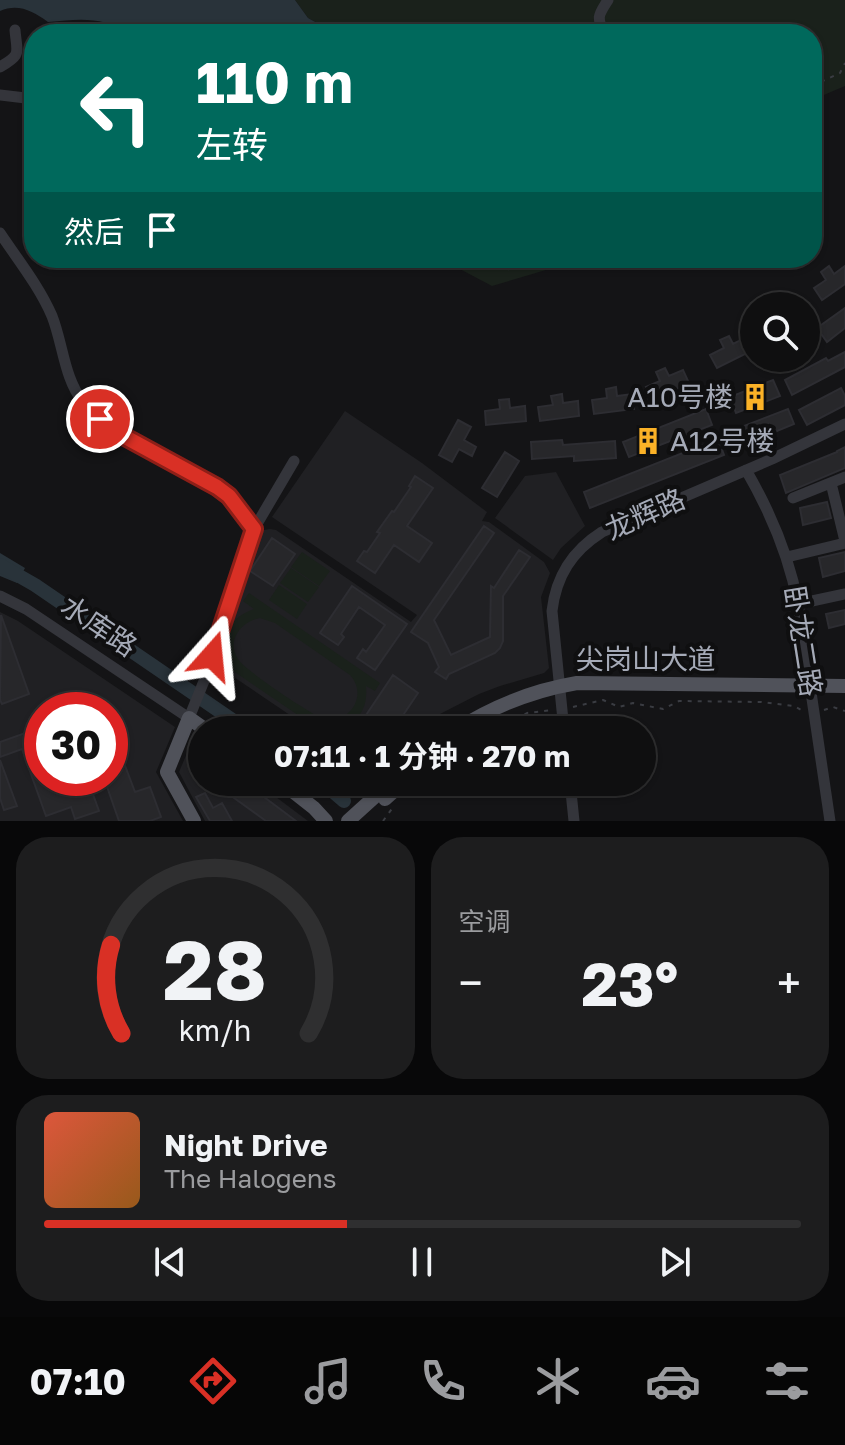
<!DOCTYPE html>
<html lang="zh">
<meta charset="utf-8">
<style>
:root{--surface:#0f0f10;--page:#1d1d1e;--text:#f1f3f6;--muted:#9b9c9f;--line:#2f2f30;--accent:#d93025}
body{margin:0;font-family:"Golos Text","Noto Sans SC",sans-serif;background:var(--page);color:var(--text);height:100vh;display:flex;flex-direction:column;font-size:30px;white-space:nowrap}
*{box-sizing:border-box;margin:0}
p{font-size:26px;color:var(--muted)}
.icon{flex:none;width:44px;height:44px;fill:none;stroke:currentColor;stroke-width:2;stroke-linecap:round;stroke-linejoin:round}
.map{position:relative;height:821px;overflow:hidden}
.drawer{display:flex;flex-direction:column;gap:16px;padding:16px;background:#080809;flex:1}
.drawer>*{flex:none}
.hud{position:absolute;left:24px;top:24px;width:798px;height:244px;border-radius:32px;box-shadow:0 2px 6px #0004,0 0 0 2px var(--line);background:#00695c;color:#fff;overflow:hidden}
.fabs{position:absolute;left:740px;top:292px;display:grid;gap:16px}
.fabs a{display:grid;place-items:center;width:80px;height:80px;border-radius:50%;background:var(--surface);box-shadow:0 2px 6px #0004,0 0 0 2px var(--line);font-size:40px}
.speed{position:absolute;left:24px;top:692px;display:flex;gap:16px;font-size:40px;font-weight:700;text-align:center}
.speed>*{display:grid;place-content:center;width:104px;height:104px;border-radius:50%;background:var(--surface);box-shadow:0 2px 6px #0004,0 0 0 2px var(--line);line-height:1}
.speed .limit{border:12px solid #d22;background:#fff;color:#111}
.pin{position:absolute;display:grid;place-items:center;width:68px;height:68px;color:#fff;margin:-34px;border:4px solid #fff;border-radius:50%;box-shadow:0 2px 8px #0007}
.me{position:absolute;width:88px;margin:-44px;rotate:18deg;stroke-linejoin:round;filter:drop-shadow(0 0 6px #0008)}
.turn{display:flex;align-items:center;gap:28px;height:168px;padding:0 40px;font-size:36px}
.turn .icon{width:104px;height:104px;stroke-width:2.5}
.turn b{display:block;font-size:56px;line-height:68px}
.then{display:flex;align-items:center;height:76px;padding:0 40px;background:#0003;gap:16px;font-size:30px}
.big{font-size:60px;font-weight:700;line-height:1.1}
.drawer .tile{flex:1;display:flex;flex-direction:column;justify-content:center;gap:12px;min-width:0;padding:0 28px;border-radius:32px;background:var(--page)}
.drawer .dial{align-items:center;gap:0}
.dial svg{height:208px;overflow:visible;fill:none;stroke:var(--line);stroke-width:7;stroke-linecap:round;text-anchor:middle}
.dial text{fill:var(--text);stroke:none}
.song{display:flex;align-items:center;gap:24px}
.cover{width:96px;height:96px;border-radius:12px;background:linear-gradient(135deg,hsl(10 70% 55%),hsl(30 70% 35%))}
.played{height:8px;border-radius:4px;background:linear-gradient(90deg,var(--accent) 40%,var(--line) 40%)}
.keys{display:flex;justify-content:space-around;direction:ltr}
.heat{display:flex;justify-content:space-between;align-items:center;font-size:44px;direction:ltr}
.drawer .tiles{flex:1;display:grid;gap:16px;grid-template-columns:1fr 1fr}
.tile:last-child{grid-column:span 2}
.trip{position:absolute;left:188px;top:716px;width:468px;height:80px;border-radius:40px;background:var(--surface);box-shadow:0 2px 6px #0004,0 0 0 2px var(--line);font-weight:700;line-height:80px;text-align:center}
.tab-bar{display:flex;height:128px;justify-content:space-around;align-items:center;background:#060606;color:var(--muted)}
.tab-bar .icon{width:56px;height:56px}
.tab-bar .current{color:var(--accent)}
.tab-bar b{font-size:36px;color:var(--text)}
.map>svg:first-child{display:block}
</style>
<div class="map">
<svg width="845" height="821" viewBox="0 0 845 821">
<rect width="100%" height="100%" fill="#141416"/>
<path fill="#202023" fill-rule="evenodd" d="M345,411L422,463L487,512L482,521L489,522L544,562L550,573L541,597L549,668L544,673L500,686L479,694L438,715L416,730H312L213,663L256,540L264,530L270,529L276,530L411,622L417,615L272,517Z
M556,472L585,526L561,548L553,560L495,518L525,476Z
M0,612L18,621L175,727L156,772L183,821H0ZM42,710H110V778H42Z
M193,739L202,745V782H256L308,821H205L179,772Z"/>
<path fill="#1a211b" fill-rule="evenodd" d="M295,0H845V86L812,100V34H506L463,26L416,23L369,34H337L308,18Z
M439,258H586L492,286Z
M302,552L330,571L319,586L291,567Z
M291,568L319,587L308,602L280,583Z
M279,585L307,604L297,619L269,600Z
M249,593L380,683L375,691L366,686C369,718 348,730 320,730L217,660L222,652H225C223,630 234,616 254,609L243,601ZM260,618L275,623L350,675C357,683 360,693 355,704C350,715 337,722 324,719C313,716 243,669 238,659C226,641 241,621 260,618Z"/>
<path fill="#29333a" d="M0,0H295L308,18L337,34H130C103,16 80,19 48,22C33,11 18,3 0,11Z
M416,23L463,26L506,34H369Z
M0,553L25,568L17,583L0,576Z"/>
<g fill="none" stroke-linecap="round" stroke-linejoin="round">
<path stroke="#29333a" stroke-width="14" d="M0,565L35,585L247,730
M322,782L344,801"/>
</g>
<path fill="#27272a" stroke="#2d2d32" stroke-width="2" d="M829,266L834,274L845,266V284L822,300L814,288L826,280L821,272Z
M845,308V328L827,342L817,328Z
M729,336L733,344L747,337L753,350L717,368L710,355L724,348L720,340Z
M845,352V367L792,395L785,380L826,358L828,361Z
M665,368L669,376L683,370L689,383L653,400L646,387L660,381L656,372Z
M773,380L780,396L736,413L730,397Z
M616,387L617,396L632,394L634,409L594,414L592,400L607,398L606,389Z
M841,388L845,396V405L807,425L799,410Z
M562,394L563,403L578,401L579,416L540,421L538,407L553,405L551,396Z
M509,399L510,408L525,406L526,421L486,425L485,411L500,409L499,400Z
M706,409L712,425L629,457L623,442Z
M788,409L794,424L750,442L744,426Z
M458,420L471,427L464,440L476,447L472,456L459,449L452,462L439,455Z
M718,439L724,455L590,508L584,492Z
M562,440L563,445L615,441L616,458L574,461V456L532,459L531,442Z
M845,447V468L786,493L780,475L837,452V451Z
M505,452L519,461L497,497L482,488Z
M415,476L433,488L407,526L432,543L419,562L394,545L375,573L357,561L364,551L367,552L380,533L377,532L392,511L394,512L411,487L409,486Z
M827,502L831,518L803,525L800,508Z
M484,526L494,533L434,620L451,655L490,637L491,586L494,588L519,550L530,557L503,596V641L500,648L495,653L449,674L446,679L435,672L439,667L428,643L411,632Z
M272,538L295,554L273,586L250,571Z
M845,552V571L823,577L819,558Z
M352,586L407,624L375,670L357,658L363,649L366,652L385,625L359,607L341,634L344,637L338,645L320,633Z
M845,610V624L829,628L826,614Z
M1,615L29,694L2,704L0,700Z
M393,675L418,693L393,730H356Z
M110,726L135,792L150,787L161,817L150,821H119L104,778H110Z
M31,731L42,761V778H87L99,811L75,819L71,807L46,816L22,749L0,757V742Z
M202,749V775L190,767Z
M0,760L17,806L4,810L0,798Z
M212,782H244L296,821H266Z
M205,793L213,808L222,803L232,821H210L196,797Z"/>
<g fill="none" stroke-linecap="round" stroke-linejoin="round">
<path stroke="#3a3c42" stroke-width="2" stroke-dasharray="4 6" stroke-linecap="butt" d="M812,86L840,73L845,63
M481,258L504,270L562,258
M573,707L603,700L619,707L633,703L663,709L679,701L761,702L794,706L803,711
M824,710L833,707L845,711
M499,730L527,713L553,710
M383,821L394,806"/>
<path stroke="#34353b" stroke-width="11" d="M603,34C597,15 598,16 608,0
M0,67C22,54 17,54 15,30
M0,95L34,99
M0,233C18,260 39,286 52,316C63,344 64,378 83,402C111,438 177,465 217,487L229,496L254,529
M746,470C771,513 789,555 798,604L830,821
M831,483L845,541
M793,498L845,477
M787,557L845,543
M0,596L26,609L189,718L204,681L254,529L294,461
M798,604L845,594
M564,730L552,611C556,576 572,551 602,532L772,459L845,424
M570,782L574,821"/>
<path stroke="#50525a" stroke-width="14" d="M456,730C492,707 535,690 577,683L845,686
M281,782L314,808L326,821
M385,799L404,782
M194,821L167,772L189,718L206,730
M348,821L391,782"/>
</g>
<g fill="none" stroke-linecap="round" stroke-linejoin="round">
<g stroke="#8d1f18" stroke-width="20">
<path id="route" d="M100,419L116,432L217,487L229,496L254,529L212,656"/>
</g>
<use href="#route" stroke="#d93025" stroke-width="14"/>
</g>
<defs>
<g id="building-bare" transform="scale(2.16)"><path d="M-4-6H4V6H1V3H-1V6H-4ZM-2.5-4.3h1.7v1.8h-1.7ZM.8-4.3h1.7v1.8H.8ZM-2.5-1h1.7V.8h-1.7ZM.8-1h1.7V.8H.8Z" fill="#fbb227" stroke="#0f0f10" stroke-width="2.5" paint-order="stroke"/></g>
</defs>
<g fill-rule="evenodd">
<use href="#building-bare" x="755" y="397"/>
<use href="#building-bare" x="648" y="441"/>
</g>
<g text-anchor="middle" stroke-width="8" stroke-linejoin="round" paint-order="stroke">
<g font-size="28" fill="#a5aab7" stroke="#0f0f10" text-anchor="end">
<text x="733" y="407">A10号楼</text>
<text x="670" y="451" text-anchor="start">A12号楼</text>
</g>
<g font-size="28" fill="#a5aab7" stroke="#0f0f10">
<text transform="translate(645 514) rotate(-24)" y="10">龙辉路</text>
<text transform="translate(99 626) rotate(34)" y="10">水库路</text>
<text transform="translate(803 641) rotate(81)" y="10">卧龙二路</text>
<text x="646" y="669">尖岗山大道</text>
</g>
</g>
</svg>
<div class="fabs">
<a><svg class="icon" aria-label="search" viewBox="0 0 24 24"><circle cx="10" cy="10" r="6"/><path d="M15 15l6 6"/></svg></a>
</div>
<div class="speed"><div class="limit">30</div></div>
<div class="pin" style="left:100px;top:419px;background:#d93025"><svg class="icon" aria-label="arrive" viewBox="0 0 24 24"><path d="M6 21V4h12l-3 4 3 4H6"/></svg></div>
<svg class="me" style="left:212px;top:656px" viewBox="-20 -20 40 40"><path d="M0-17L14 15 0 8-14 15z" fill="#d93025" stroke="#fff" stroke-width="4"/></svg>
<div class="trip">07:11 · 1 分钟 · 270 m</div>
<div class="hud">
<div class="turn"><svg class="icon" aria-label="left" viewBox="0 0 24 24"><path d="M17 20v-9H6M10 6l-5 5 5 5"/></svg><div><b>110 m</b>左转</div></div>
<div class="then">然后<svg class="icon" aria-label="arrive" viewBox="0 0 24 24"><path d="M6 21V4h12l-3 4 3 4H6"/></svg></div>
</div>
</div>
<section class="drawer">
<div class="tiles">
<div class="tile dial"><svg viewBox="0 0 100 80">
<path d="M14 69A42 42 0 1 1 86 69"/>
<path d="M14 69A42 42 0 0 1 10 35" stroke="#d93025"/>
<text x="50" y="56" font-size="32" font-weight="700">28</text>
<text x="50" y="72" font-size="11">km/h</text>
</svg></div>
<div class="tile"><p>空调</p>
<div class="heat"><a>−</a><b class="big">23°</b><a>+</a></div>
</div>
<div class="tile">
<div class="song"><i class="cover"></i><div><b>Night Drive</b><p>The Halogens</p></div></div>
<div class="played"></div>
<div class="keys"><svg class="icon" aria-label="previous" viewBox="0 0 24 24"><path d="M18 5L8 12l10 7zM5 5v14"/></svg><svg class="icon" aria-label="pause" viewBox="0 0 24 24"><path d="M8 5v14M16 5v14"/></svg><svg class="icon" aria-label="next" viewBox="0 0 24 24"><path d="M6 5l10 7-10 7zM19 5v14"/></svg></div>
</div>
</div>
</section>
<nav class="tab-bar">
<b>07:10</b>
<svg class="icon current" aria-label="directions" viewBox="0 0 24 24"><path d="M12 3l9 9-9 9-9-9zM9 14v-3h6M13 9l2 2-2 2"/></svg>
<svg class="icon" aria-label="music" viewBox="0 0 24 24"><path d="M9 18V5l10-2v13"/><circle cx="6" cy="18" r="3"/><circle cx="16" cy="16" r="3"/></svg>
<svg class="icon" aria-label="phone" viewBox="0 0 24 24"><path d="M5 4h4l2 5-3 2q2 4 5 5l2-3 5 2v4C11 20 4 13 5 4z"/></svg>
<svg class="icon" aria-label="climate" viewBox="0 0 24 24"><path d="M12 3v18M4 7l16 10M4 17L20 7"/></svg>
<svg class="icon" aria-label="car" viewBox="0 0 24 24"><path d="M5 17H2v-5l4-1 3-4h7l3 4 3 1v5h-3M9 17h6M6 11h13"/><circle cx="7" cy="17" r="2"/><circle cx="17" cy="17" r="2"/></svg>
<svg class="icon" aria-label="filters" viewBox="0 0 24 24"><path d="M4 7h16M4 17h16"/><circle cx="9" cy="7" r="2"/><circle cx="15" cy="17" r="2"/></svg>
</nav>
